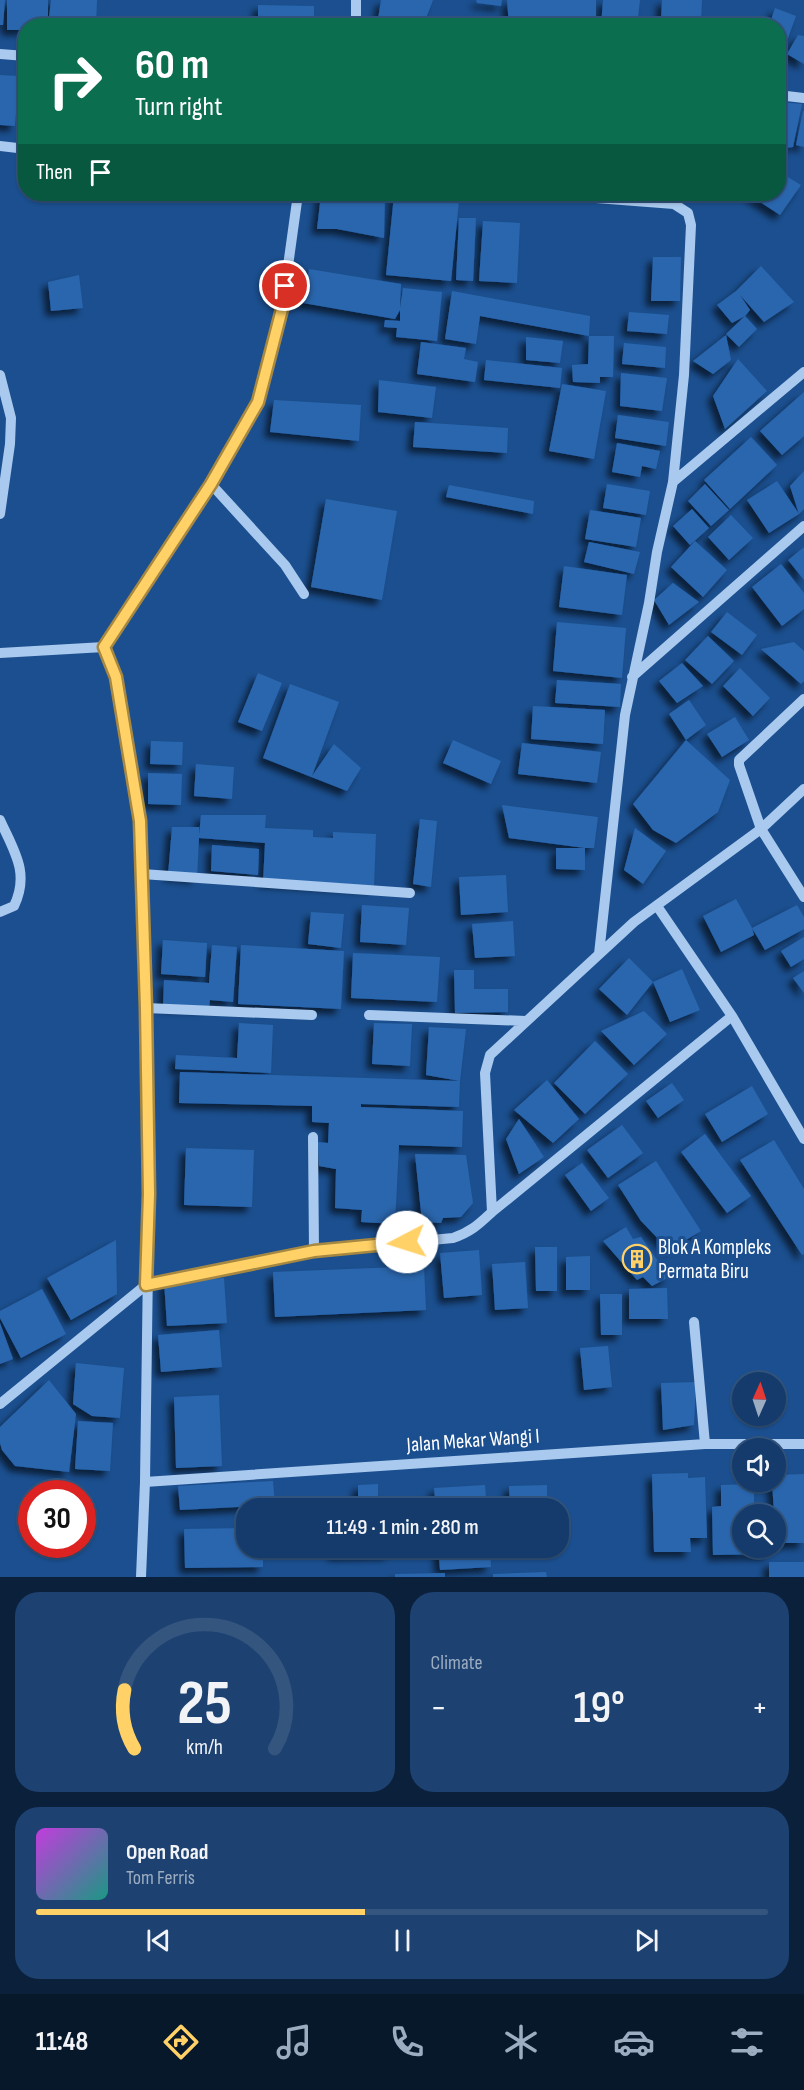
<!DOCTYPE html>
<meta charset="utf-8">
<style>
:root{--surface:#143b6b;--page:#1d4271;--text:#f1f3f6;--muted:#9dadc1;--line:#33557e;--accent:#ffd166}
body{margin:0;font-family:"Sofia Sans Condensed",sans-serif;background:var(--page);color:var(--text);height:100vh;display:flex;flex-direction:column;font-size:22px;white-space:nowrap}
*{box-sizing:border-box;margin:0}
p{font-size:20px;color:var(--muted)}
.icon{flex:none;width:33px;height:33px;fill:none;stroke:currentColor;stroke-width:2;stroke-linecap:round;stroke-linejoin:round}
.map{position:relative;height:1577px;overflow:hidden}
.panel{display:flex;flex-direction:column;gap:15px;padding:15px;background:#0b203b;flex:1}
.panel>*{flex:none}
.hud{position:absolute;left:18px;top:18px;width:768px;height:183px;border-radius:24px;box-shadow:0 2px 4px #0004,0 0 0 2px var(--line);background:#0b6e4f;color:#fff;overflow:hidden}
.needle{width:39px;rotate:3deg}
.tools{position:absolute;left:732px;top:1372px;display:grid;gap:12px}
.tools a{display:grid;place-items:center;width:54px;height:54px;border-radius:50%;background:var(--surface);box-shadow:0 2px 4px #0004,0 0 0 2px var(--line);font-size:30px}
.speed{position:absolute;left:18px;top:1480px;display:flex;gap:12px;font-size:30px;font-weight:700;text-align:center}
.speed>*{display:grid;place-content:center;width:78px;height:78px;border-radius:50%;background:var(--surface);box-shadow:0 2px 4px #0004,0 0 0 2px var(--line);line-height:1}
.speed .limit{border:9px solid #d22;background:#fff;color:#111}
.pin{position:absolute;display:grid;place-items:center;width:51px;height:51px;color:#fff;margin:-26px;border:3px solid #fff;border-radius:50%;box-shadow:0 2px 6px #0007}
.me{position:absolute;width:66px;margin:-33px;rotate:265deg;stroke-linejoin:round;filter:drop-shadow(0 0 4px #0008)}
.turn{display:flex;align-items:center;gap:21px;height:126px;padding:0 18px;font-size:27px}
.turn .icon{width:78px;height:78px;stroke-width:2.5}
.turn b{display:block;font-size:42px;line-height:51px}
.then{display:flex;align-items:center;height:57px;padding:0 18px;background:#0003;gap:12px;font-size:22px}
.big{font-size:45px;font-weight:600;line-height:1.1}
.panel .card{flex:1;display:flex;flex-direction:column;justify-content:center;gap:9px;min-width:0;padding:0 21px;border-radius:24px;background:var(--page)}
.panel .dial{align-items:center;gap:0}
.dial svg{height:156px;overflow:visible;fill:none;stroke:var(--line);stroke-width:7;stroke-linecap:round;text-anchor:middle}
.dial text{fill:var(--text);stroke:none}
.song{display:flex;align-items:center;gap:18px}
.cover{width:72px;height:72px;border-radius:9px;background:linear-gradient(135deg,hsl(290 70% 55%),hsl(170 70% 35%))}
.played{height:6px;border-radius:3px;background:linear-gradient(90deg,var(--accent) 45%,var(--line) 45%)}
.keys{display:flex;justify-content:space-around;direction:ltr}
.heat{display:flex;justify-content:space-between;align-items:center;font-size:33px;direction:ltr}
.panel .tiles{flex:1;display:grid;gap:15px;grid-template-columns:1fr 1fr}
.card:last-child{grid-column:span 2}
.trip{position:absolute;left:236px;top:1498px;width:333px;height:60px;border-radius:24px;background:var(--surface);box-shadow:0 2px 4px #0004,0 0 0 2px var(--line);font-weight:600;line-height:60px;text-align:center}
.tabs{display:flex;height:96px;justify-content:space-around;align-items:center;background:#08182b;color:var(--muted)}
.tabs .icon{width:42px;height:42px}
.tabs .current{color:var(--accent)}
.tabs b{font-size:27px;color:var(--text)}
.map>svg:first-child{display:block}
</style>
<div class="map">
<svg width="804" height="1577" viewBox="0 0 804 1577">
<defs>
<filter id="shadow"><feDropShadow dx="-5.5" dy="5.5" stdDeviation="3" flood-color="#0009"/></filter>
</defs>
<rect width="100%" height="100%" fill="#1b4f8f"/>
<path fill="#2a66ad" filter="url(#shadow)" d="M0,0H5L3,25H0Z
M7,0H48V26H26V30H7Z
M51,0H97L96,26H48Z
M381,0H433L423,26H396L378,19Z
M476,0H502L501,6L477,3Z
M507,0H596V26H509Z
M603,0H640L637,26H601Z
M662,0H702L701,22L661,20Z
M258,5L314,6V26H258Z
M775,8L796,16L784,49L778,47V26H769Z
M798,35L804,36V64L787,54Z
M0,75L19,76L15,126L0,125Z
M778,102L802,104L793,147L778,149Z
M803,111H804V147L796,145Z
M778,171L801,185L780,215L748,194H778Z
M321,194H385L384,238L337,229H317Z
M394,195L459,201L451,281L386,275Z
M459,218H476L473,281L456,280Z
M483,221L520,223L517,283L479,281Z
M653,257H681L680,301H651Z
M761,266L794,302L764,322L740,295L750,310L745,316L732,323L717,305L736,291Z
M309,269L401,284L400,308L403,288L442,292L437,341L396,337L397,328L384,327L385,320L400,321V310L395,319L303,303Z
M79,275L83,308L51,311L48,282Z
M452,291L590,316L589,336L480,316L476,344L445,339Z
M629,312L669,315L667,334L627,331Z
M745,316L757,329L739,347L726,334Z
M726,335L731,360L713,374L693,361Z
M589,336H614L613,377H600V383L573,382L572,365L588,364Z
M526,337L563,341L560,363L526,360Z
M421,342L466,348L464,359L478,362L475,382L417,374Z
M624,343L666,347L665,368L622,364Z
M738,359L767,391L725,429L713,396Z
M486,360L562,368L560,388L484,380Z
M621,373L667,378L662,411L620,406Z
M379,380L436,387L432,418L378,412Z
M562,384L606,391L594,459L549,451Z
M804,392V436L782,455L760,431Z
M274,400L361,405L359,441L270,432Z
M618,415L669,422L666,446L615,438Z
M415,422L508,428L507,453L413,447Z
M751,437L777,465L730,509L704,480Z
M617,443L660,451L656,469L642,466L640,477L612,472Z
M804,471V509L799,514L790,486Z
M777,481L799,514L769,533L747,500Z
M607,484L650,491L646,515L603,508Z
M705,484L729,510L711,526L688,501Z
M449,485L534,501L533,514L446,497Z
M326,499L397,511L382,600L311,587Z
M692,509L709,528L690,545L673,526Z
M590,510L641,518L636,547L585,539Z
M731,515L753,538L729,560L708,537Z
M695,541L727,570L703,597L671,567Z
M589,542L640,552L634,574L584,562Z
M804,547V580L788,560Z
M781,564L804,593V609L782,626L752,587Z
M564,566L627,575L622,615L559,607Z
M673,583L699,602L669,625L654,600Z
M727,612L757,635L742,655L711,632Z
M557,622L626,628L622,678L553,671Z
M708,636L734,661L712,684L685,660Z
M794,642L804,651V681L801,684L761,649Z
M682,663L703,686L677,703L659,681Z
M740,668L770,698L753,716L723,686Z
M258,673L282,683L262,731L238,722Z
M557,680L621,684L620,707L555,703Z
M290,684L339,702L312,776L334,744L361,768L347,791L263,758Z
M689,700L706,725L686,740L730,780L718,812L676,843L653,830L633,804L686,740L669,714Z
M533,706L605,710L603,744L531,739Z
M735,717L749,740L722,757L707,734Z
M453,740L501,761L491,784L443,763Z
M151,741L183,742L182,765L150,764Z
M522,743L601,752L597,783L518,774Z
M196,764L234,767L232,799L194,796Z
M148,773L182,774L181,805L148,804Z
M502,805L598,817L594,848H585L509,838Z
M201,815H266L265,828L313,830V837L333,838V832L376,834L374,887L263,882L265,843L199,838L197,878L168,875L172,827H199V835Z
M420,819L437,821L431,887L413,884Z
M635,828L666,851L643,884L624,870Z
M212,845L259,849L258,875L211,871Z
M556,848H585V870L556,869Z
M506,875L508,912L461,915L459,877Z
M736,899L752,928L754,935L721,952L703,916Z
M362,905L409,908L406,945L360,942Z
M797,905L804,917V929L765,950L752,928Z
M311,912L344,914L341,948L308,944Z
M513,921L515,956L475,958L472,924Z
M804,937V959L791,967L781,951Z
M163,940L207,943L205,977L161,974Z
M212,945L237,947L233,1002L210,1000L209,1007L163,1006L164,980L209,983Z
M241,945L344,951L341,1009L238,1004Z
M353,953L440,957L437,1002L351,998Z
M629,958L653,982L627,1015L599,989Z
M682,969L700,1010L670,1022L653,982Z
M454,970H474V989H508V1012L455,1013Z
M804,971V993L793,978Z
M644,1011L667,1034L634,1065L601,1031Z
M239,1023L273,1025L271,1073L175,1069L176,1055L237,1058Z
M374,1023L412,1024L410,1066L372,1064Z
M429,1027L466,1029L460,1081L426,1075Z
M595,1041L628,1074L585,1114L554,1083Z
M180,1072L460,1081L459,1107L361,1104V1107L463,1111L462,1147L399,1145L395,1224L361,1222L362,1210L335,1208L336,1169L319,1166L318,1142L328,1143L329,1123L312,1122V1106L179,1103Z
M547,1080L579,1119L553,1143L514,1110Z
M672,1083L684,1100L658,1118L646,1101Z
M752,1086L768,1114L722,1142L705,1114Z
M519,1119L544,1157L519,1174L506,1139Z
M622,1125L643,1153L608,1178L587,1150Z
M705,1134L751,1196L727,1213L681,1152Z
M774,1140L804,1189V1254L802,1255L740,1160Z
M186,1148L254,1150L252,1207L184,1205Z
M415,1154L466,1155L473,1203L461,1217L443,1218L441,1223L422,1222Z
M656,1161L701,1231L669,1250L641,1221L618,1185Z
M582,1163L609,1198L591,1211L565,1175Z
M626,1227L633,1239L641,1237L669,1277L652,1286L643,1277L637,1280L603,1241Z
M116,1240L117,1294L71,1320L47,1278Z
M535,1247H557V1291H536Z
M479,1250L482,1295L444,1298L440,1253Z
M590,1256V1290H566V1257Z
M525,1262L528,1308L495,1310L492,1264Z
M424,1266L426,1310L275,1317L273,1272Z
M224,1278L227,1323L167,1326L164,1281Z
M667,1288L668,1319H629V1289Z
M42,1289L66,1334L21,1358L0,1318V1311Z
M600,1294H622V1335H601Z
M0,1323L13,1359L0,1364Z
M219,1330L222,1367L161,1372L158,1335Z
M608,1346L612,1387L584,1390L580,1348Z
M76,1363L124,1368L120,1418L92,1416L73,1404Z
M49,1380L76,1414L69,1472L15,1466L2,1450L0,1443V1427Z
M696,1382L694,1425L663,1430L661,1383Z
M219,1395L222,1466L176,1468L174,1397Z
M78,1421L113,1423L110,1471L75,1469Z
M688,1473V1478L705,1477L707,1538H690L691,1552H654L652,1474Z
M804,1474V1543H776L772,1482H776V1475Z
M273,1481L275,1505L180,1510L178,1486Z
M378,1484V1504H389V1509H358V1485Z
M754,1484V1505H767L768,1515H742V1548H769V1554L713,1555L712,1507L721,1506V1485Z
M485,1485L487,1509H436L434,1488Z
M547,1485V1509H510L509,1486Z
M246,1528V1548H263V1567L185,1568L184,1529Z
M333,1548H390V1554L333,1555Z
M438,1548H490L491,1567L440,1570Z
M769,1562H804V1577H769Z
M546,1572L547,1577H493V1574Z
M445,1573V1577H395V1574Z"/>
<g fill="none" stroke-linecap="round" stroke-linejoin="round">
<path stroke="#a9c9ee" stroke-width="10" d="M356,0V26
M0,54L26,56
M778,95L804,98
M0,146L26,149
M544,194L674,204L688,213L691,225L684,375L673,482L657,552L649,603L625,715L599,954
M0,375L11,418L10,444L0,514
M673,482L804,372
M211,484L285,565L304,594
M104,647L116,677L140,821L146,1008L149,1194L145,1482L141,1577
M104,647L211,484L258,402L282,309L298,194
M0,653L104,647
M632,677L804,526
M804,789L761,829L804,897
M0,820C14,851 30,873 14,906L0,912
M142,874L410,893
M657,906L732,1016L804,1139
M146,1008L312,1015
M369,1015L526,1021
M313,1137L314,1251
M492,1212L732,1016
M694,1322L705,1444
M0,1404L146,1285L314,1251L453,1238C471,1232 479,1224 492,1212L485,1073L490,1055L634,922L761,829L739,765V760L804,699
M145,1482L705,1444H804"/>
</g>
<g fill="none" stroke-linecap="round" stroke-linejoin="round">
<g stroke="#a68842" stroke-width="15">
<path id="route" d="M285,286L282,309L258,402L211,484L104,647L116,677L140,821L146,1008L149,1194L146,1285L314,1251L407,1242"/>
</g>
<use href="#route" stroke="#ffd166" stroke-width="10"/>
</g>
<defs>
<g id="building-ring" transform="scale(1.5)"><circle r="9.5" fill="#1b4f8f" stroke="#ffd166" stroke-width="1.5"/><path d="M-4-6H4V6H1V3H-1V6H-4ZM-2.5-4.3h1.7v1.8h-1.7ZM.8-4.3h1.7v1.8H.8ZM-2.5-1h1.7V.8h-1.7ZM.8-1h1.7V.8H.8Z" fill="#ffd166"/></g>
</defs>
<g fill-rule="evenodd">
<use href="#building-ring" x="637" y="1259"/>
</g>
<g text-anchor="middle" stroke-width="6" stroke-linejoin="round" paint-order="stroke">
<g font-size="21" fill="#fff" stroke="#1b4f8f" text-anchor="start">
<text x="658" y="1254">Blok A Kompleks<tspan x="658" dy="24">Permata Biru</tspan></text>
</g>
<g font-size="21" fill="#fff" stroke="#1b4f8f">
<text transform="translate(473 1440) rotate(-4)" y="7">Jalan Mekar Wangi I</text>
</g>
</g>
</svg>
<div class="tools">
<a><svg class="needle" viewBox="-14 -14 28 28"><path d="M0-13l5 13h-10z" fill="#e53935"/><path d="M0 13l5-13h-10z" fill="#9dadc1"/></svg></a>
<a><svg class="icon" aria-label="sound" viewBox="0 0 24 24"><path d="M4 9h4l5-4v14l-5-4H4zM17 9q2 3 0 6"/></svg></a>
<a><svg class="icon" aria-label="search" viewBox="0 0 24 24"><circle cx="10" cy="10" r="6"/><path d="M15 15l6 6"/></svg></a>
</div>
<div class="speed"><div class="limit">30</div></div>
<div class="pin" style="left:285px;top:286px;background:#d93025"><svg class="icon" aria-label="arrive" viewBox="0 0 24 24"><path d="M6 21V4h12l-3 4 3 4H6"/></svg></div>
<svg class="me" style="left:407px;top:1242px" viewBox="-20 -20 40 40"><circle r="19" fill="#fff"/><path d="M0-13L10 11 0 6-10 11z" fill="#ffd166"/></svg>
<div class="trip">11:49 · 1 min · 280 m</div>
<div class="hud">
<div class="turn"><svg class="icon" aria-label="right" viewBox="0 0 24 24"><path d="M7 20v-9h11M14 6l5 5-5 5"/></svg><div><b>60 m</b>Turn right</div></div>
<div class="then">Then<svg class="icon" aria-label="arrive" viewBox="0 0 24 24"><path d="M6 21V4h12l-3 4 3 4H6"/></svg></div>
</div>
</div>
<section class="panel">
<div class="tiles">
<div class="card dial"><svg viewBox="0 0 100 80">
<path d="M14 69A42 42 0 1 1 86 69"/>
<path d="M14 69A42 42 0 0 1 9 39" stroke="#ffd166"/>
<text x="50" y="56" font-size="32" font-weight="700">25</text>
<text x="50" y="72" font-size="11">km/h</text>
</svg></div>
<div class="card"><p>Climate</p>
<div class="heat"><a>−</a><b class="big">19°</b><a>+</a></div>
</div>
<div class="card">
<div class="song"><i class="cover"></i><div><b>Open Road</b><p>Tom Ferris</p></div></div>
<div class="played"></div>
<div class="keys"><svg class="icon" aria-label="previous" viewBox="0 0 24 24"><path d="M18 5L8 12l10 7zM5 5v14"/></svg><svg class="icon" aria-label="pause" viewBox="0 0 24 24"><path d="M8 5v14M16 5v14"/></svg><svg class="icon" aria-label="next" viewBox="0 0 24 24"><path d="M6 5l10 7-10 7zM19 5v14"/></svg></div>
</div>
</div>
</section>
<nav class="tabs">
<b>11:48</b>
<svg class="icon current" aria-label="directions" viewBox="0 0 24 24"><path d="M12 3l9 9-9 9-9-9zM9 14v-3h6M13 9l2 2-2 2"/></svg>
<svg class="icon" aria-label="music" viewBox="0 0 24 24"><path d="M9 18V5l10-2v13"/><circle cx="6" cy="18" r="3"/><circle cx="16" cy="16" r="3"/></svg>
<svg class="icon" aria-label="phone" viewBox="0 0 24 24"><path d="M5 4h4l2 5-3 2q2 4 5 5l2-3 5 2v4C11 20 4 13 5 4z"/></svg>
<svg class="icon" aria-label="climate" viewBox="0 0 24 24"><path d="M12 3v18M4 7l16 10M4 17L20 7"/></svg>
<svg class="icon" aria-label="car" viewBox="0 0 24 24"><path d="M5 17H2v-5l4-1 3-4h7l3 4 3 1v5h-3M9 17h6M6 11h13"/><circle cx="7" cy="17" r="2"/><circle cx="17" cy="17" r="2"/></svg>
<svg class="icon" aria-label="filters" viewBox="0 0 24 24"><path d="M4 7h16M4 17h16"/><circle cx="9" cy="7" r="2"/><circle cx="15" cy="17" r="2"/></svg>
</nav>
